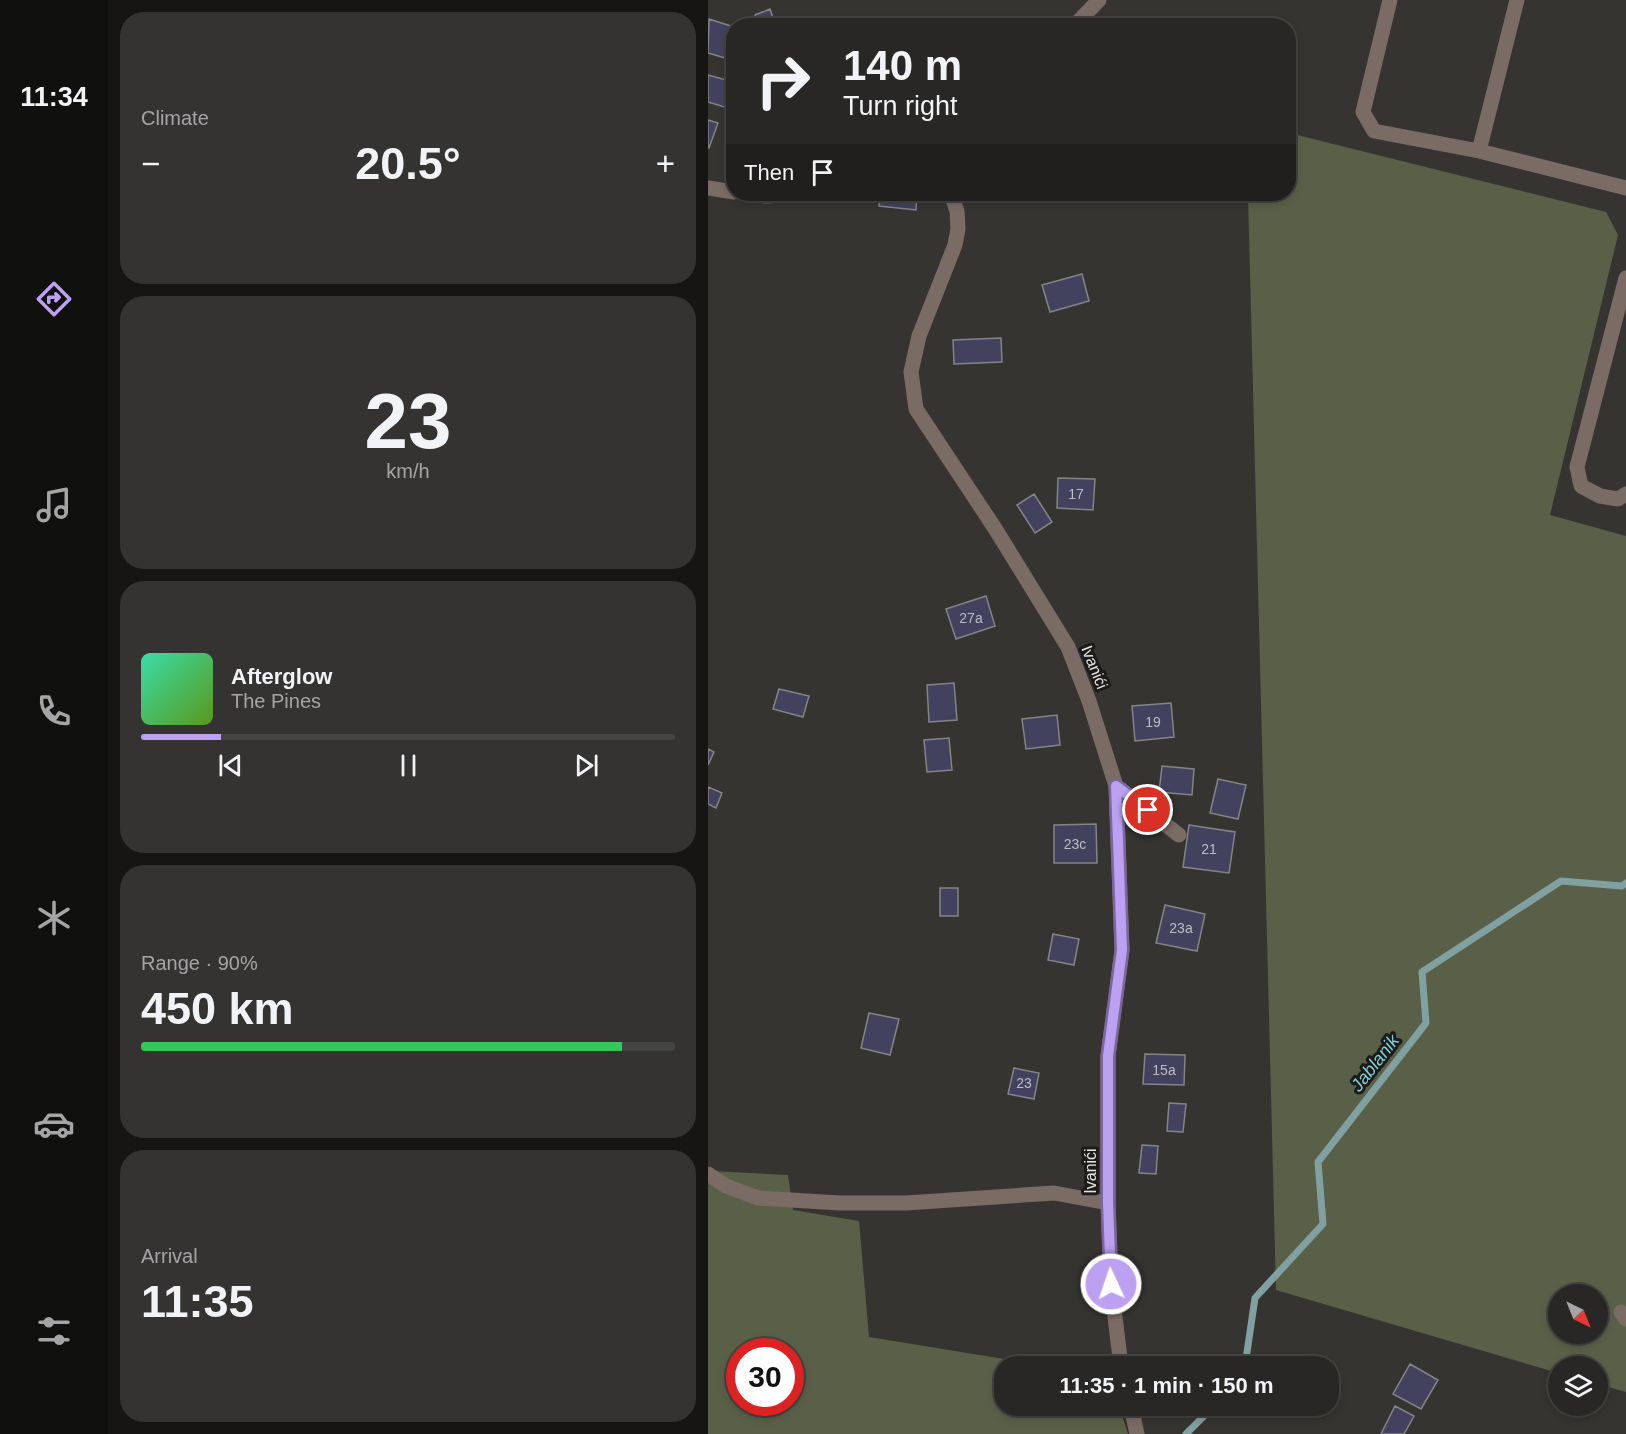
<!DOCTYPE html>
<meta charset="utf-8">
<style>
:root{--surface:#282725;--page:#343332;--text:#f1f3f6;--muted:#a5a5a7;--line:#444442;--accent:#bca0f2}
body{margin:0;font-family:Helvetica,sans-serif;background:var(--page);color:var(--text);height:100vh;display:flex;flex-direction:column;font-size:22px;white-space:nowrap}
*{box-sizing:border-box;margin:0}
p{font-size:20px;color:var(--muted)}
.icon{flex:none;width:33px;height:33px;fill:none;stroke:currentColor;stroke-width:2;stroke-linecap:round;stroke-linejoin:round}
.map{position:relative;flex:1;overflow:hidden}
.panel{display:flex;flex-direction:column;gap:12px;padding:12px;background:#161514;width:600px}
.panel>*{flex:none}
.guide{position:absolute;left:18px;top:18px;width:570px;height:183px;border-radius:24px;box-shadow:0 3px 9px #0003,0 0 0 2px var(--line);background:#282725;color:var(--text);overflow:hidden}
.needle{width:39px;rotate:137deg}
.tools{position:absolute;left:840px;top:1284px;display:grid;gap:12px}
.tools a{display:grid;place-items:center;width:60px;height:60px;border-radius:50%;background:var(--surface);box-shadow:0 3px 9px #0003,0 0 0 2px var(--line);font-size:30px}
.speed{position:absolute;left:18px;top:1338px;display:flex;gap:12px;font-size:30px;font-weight:700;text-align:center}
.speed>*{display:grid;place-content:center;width:78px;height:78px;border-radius:50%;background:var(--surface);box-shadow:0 3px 9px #0003,0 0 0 2px var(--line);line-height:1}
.speed .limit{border:9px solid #d22;background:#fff;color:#111}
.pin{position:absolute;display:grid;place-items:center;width:51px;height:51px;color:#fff;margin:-26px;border:3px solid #fff;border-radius:50%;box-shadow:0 2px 6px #0007}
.me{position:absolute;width:66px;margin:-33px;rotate:357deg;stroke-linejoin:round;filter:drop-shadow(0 0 4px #0008)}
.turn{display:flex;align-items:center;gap:21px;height:126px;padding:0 18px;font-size:27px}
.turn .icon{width:78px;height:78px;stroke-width:2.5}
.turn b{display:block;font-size:42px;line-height:51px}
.then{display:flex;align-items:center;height:57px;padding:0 18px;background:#0003;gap:12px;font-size:22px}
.big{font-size:45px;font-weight:700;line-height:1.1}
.panel .card{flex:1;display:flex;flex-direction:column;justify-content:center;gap:9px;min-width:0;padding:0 21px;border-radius:24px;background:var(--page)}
.panel .dial{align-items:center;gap:0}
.dial b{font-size:78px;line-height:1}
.song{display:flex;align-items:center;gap:18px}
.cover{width:72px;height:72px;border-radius:9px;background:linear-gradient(135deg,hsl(160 70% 55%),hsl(90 70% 35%))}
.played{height:6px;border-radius:3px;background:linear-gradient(90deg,var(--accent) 15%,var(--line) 15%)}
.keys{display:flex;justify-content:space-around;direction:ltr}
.heat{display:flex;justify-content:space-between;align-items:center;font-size:33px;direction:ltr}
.charge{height:9px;border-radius:4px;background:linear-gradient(90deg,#34c759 90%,var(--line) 0)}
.trip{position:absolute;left:286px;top:1356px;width:345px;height:60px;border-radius:24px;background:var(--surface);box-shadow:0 3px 9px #0003,0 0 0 2px var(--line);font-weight:700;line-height:60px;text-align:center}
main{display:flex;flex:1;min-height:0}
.dock{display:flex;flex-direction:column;width:108px;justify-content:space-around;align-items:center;background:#10100f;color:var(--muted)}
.dock .icon{width:42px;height:42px}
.dock .on{color:var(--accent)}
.dock b{font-size:27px;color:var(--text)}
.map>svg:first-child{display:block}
</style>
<main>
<nav class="dock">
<b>11:34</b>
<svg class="icon on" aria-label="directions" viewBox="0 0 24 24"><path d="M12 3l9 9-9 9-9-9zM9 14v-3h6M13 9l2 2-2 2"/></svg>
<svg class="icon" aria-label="music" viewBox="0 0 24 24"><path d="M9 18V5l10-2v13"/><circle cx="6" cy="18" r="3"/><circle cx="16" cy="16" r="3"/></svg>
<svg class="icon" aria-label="phone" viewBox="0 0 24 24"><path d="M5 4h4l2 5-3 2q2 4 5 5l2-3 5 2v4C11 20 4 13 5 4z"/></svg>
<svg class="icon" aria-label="climate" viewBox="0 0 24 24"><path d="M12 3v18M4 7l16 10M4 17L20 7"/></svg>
<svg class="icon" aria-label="car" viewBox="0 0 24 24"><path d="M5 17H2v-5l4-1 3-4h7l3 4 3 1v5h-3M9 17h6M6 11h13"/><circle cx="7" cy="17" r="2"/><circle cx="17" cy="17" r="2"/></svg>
<svg class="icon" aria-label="filters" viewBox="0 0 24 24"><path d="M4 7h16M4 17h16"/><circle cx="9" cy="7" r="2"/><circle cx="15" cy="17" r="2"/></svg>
</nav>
<section class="panel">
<div class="card"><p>Climate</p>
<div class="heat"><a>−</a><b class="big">20.5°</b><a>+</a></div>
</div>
<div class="card dial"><b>23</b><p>km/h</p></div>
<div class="card">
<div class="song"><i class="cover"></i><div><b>Afterglow</b><p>The Pines</p></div></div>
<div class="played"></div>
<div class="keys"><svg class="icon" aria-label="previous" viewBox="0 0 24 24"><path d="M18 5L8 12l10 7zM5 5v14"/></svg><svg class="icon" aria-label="pause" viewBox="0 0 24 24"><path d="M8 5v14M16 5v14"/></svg><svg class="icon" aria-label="next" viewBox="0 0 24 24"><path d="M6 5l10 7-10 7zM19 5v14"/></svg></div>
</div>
<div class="card"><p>Range · 90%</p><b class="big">450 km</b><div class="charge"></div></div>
<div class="card"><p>Arrival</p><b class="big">11:35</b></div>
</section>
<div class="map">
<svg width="918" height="1434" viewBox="0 0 918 1434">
<rect width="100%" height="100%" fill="#363431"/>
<path fill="#5a6048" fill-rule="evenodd" d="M581,133L898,212L910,235L842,515L918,536V1392L890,1384V1366H850V1373L568,1290L540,194H580ZM850,1294H890V1334H850Z
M0,1168L3,1171L80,1175L85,1210L151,1221L161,1337L340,1366H297V1406H411L420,1434H0ZM32,1352H82V1402H32Z"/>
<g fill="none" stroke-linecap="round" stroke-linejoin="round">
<path stroke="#81a0a1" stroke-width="7" d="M537,1366L547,1298L615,1224L610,1162L718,1023L714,972L853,881L914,886L918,883
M478,1434L506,1406"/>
</g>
<path fill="#42425f" stroke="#848488" stroke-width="1.5" d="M62,9L68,26H51L47,15Z
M1,19L26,27L17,58L0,53Z
M0,75L26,82L23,109L0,102Z
M0,120L10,123L1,148L0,147Z
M172,194H209L208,210L171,206Z
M374,274L381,301L342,312L334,285Z
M293,338L294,362L246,364L245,340Z
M350,478L387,479L385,510L349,508Z
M326,494L344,522L327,533L309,505Z
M278,596L287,626L248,639L238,609Z
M246,683L249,720L221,722L219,685Z
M71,689L101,696L95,717L65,709Z
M463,703L466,737L427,741L424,706Z
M349,715L352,745L318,749L314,719Z
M241,738L244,770L219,772L216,740Z
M0,749L6,752L0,765Z
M454,766L486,769L484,795L451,792Z
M510,779L538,785L530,819L502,813Z
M0,787L14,793L8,808L0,804Z
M388,824L389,863H346V825Z
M481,825L527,832L521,873L475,867Z
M232,888H250V916H232Z
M457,905L497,914L489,951L448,943Z
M345,934L371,939L366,965L340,960Z
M161,1013L191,1019L182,1055L153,1048Z
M437,1054L477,1055L476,1085L435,1084Z
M306,1068L331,1073L326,1099L300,1094Z
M461,1103L478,1104L475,1132L459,1131Z
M434,1145L450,1146L448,1174L431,1173Z
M702,1364L730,1380L713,1409L685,1394Z
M687,1406L706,1416L696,1434H673Z"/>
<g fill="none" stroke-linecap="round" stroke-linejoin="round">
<path stroke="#7b6b65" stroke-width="15" d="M682,0L655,112L666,131L771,151L918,188
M366,26L391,0
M771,151L809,0
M0,188L26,192
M37,194L58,196L92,194
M243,194L249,211L250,229L247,245L211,336L203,372L208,409L288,530L360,647L381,701L408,786L414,950L400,1056V1203L403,1284L413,1366
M918,278L869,467L873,486L892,496L910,499L918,494
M408,786L471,835
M0,1174L18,1186L50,1198L132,1203H198L346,1193L400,1203
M913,1312L918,1319
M423,1406L429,1434"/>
</g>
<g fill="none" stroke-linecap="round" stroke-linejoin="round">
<g stroke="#7a689d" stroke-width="15">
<path id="route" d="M403,1284L400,1203V1056L414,950L408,786L440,810"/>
</g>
<use href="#route" stroke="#bca0f2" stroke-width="10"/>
</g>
<g text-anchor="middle" stroke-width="6" stroke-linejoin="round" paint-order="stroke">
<g font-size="14" fill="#bdbcc1">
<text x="368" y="499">17</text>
<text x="263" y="623">27a</text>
<text x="445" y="727">19</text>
<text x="367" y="849">23c</text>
<text x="501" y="854">21</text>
<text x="473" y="933">23a</text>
<text x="456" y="1075">15a</text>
<text x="316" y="1088">23</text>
</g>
<g font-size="16" fill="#e6e4e2" stroke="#1d1b1a">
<text transform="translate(387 667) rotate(68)" y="6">Ivanići</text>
<text transform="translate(382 1171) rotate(-90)" y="6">Ivanići</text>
</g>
<g font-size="18" font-style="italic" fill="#80d0d4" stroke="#1d1b1a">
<text transform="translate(667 1063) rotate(-52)" y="6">Jablanik</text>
</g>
</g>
</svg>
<div class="tools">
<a><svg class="needle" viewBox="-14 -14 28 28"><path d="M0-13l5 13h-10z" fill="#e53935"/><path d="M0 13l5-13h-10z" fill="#a5a5a7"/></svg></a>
<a><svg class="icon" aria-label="layers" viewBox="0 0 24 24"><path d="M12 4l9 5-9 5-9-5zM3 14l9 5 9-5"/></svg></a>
</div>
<div class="speed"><div class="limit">30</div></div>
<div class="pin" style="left:440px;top:810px;background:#d93025"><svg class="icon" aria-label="arrive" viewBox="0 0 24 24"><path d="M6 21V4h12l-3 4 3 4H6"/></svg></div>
<svg class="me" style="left:403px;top:1284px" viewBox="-20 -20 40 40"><circle r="17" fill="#bca0f2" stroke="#fff" stroke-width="3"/><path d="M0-11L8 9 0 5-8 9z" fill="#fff"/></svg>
<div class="trip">11:35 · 1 min · 150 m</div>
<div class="guide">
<div class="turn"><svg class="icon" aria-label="right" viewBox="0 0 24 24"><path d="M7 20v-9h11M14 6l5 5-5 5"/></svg><div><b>140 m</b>Turn right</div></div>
<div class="then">Then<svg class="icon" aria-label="arrive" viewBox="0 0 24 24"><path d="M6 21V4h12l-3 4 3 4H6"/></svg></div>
</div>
</div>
</main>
